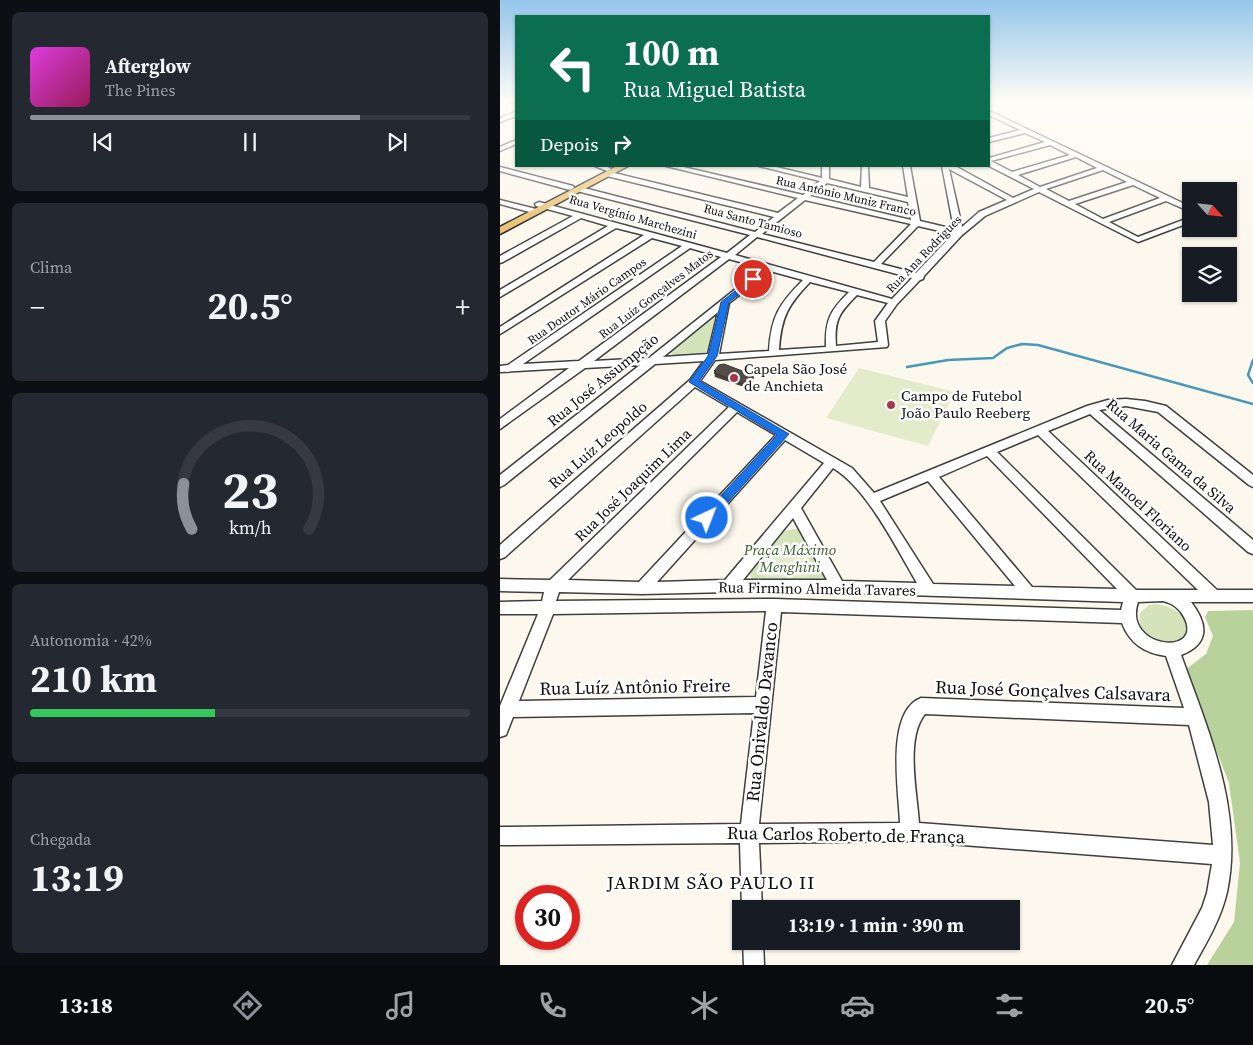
<!DOCTYPE html>
<html lang="pt">
<meta charset="utf-8">
<style>
:root{--surface:#171b24;--page:#242831;--text:#f1f3f6;--muted:#9ea1a6;--line:#363941;--accent:#8c9099}
body{margin:0;font-family:"Source Serif 4",serif;background:var(--page);color:var(--text);height:100vh;display:flex;flex-direction:column;font-size:19px;white-space:nowrap}
*{box-sizing:border-box;margin:0}
p{font-size:16px;color:var(--muted)}
.icon{flex:none;width:28px;height:28px;fill:none;stroke:currentColor;stroke-width:2;stroke-linecap:round;stroke-linejoin:round}
.map{position:relative;flex:1;overflow:hidden}
.details{display:flex;flex-direction:column;gap:12px;padding:12px;background:#0d0f14;width:500px}
.details>*{flex:none}
.top-card{position:absolute;left:15px;top:15px;width:475px;height:152px;border-radius:0px;box-shadow:0 1px 4px #0004;background:#0b6e4f;color:#fff;overflow:hidden}
.needle{width:32px;rotate:117deg}
.buttons{position:absolute;left:682px;top:182px;display:grid;gap:10px}
.buttons a{display:grid;place-items:center;width:55px;height:55px;border-radius:0px;background:var(--surface);box-shadow:0 1px 4px #0004;font-size:25px}
.speed{position:absolute;left:15px;top:885px;display:flex;gap:10px;font-size:25px;font-weight:700;text-align:center}
.speed>*{display:grid;place-content:center;width:65px;height:65px;border-radius:50%;background:var(--surface);box-shadow:0 1px 4px #0004;line-height:1}
.speed .limit{border:8px solid #d22;background:#fff;color:#111}
.pin{position:absolute;display:grid;place-items:center;width:42px;height:42px;color:#fff;margin:-21px;border:2px solid #fff;border-radius:50%;box-shadow:0 1px 5px #0007}
.me{position:absolute;width:55px;margin:-28px;rotate:43deg;stroke-linejoin:round;filter:drop-shadow(0 0 4px #0008)}
.turn{display:flex;align-items:center;gap:18px;height:105px;padding:0 25px;font-size:22px}
.turn .icon{width:65px;height:65px;stroke-width:2.5}
.turn b{display:block;font-size:35px;line-height:42px}
.then{display:flex;align-items:center;height:48px;padding:0 25px;background:#0003;gap:10px;font-size:19px}
.big{font-size:38px;font-weight:700;line-height:1.1}
.details .card{flex:1;display:flex;flex-direction:column;justify-content:center;gap:8px;min-width:0;padding:0 18px;border-radius:8px;background:var(--page)}
.details .dial{align-items:center;gap:0}
.dial svg{height:130px;overflow:visible;fill:none;stroke:var(--line);stroke-width:7;stroke-linecap:round;text-anchor:middle}
.dial text{fill:var(--text);stroke:none}
.song{display:flex;align-items:center;gap:15px}
.cover{width:60px;height:60px;border-radius:8px;background:linear-gradient(135deg,hsl(300 70% 55%),hsl(330 70% 35%))}
.played{height:5px;border-radius:2px;background:linear-gradient(90deg,var(--accent) 75%,var(--line) 75%)}
.keys{display:flex;justify-content:space-around;direction:ltr}
.heat{display:flex;justify-content:space-between;align-items:center;font-size:28px;direction:ltr}
.charge{height:8px;border-radius:4px;background:linear-gradient(90deg,#34c759 42%,var(--line) 0)}
.trip{position:absolute;left:232px;top:900px;width:288px;height:50px;border-radius:0px;background:var(--surface);box-shadow:0 1px 4px #0004;font-weight:700;line-height:50px;text-align:center}
.tabs{display:flex;height:80px;justify-content:space-around;align-items:center;background:#090b0e;color:var(--muted)}
.tabs .icon{width:35px;height:35px}
.tabs .active{color:var(--accent)}
.tabs b{font-size:22px;color:var(--text)}
main{display:flex;flex:1;min-height:0}
.map>svg:first-child{display:block}
</style>
<main>
<section class="details">
<div class="card">
<div class="song"><i class="cover"></i><div><b>Afterglow</b><p>The Pines</p></div></div>
<div class="played"></div>
<div class="keys"><svg class="icon" aria-label="previous" viewBox="0 0 24 24"><path d="M18 5L8 12l10 7zM5 5v14"/></svg><svg class="icon" aria-label="pause" viewBox="0 0 24 24"><path d="M8 5v14M16 5v14"/></svg><svg class="icon" aria-label="next" viewBox="0 0 24 24"><path d="M6 5l10 7-10 7zM19 5v14"/></svg></div>
</div>
<div class="card"><p>Clima</p>
<div class="heat"><a>−</a><b class="big">20.5°</b><a>+</a></div>
</div>
<div class="card dial"><svg viewBox="0 0 100 80">
<path d="M14 69A42 42 0 1 1 86 69"/>
<path d="M14 69A42 42 0 0 1 9 41" stroke="#8c9099"/>
<text x="50" y="56" font-size="32" font-weight="700">23</text>
<text x="50" y="72" font-size="11">km/h</text>
</svg></div>
<div class="card"><p>Autonomia · 42%</p><b class="big">210 km</b><div class="charge"></div></div>
<div class="card"><p>Chegada</p><b class="big">13:19</b></div>
</section>
<div class="map">
<svg width="753" height="965" viewBox="0 0 753 965">
<rect width="100%" height="100%" fill="#fdf8ed"/>
<path fill="#d3e3ba" d="M216,313L207,352L174,356L168,351Z
M296,529L303,532L326,575L323,580L254,583L250,575C257,556 273,529 296,529Z
M656,604C673,606 685,614 689,631L682,643C676,643 668,644 661,644C647,642 637,626 640,613L649,605Z"/>
<path fill="#b9d29c" d="M753,610V965H707L734,922L740,863L729,783L685,670L706,654L713,636L705,617L708,611Z"/>
<path fill="#e3ebcb" d="M359,368L455,392L428,446L326,418Z
M267,557H309L307,577H265Z"/>
<g fill="none" stroke-linecap="round" stroke-linejoin="round">
<path stroke="#4798bd" stroke-width="2.5" d="M753,360L748,375L753,383
M407,367L448,360L493,358L507,348L522,344L538,345L753,404"/>
<g stroke="#3f3f3f" stroke-width="3">
<path id="minor" d="M0,100H4L0,103Z
M7,100H16V104L8,101Z
M489,111L691,207V212L666,201L609,222L638,237L691,217V222L638,242L539,192L485,216L462,235L424,276L423,279L420,280L397,304L385,321L388,345L387,347L215,360L200,381L352,468L374,493L587,406L608,400L626,399L645,401L666,406L753,475V487L749,485L658,412L626,406L599,410L753,540V554L748,552L590,414L548,431L717,590H753V602H691C708,624 710,644 681,655C708,730 744,811 727,892C721,918 707,942 694,965H672L702,908L707,893L712,864L410,841L259,843L262,909H242L240,843L0,845V827L241,824L254,713L13,717L6,735L0,737V706L38,614H0V602L42,601L44,592L0,591V579L50,580L229,407L195,387L5,557L0,559V545L190,380L204,361L155,364L4,485L0,487V475L140,365L85,368L0,429V419L69,368L0,372V366L8,365L182,246L152,238L0,334V327L144,235L116,228L0,297V290L108,226L81,218L3,262L0,263V256L73,216L36,206L35,204L39,202L227,253L250,235L77,191L76,189L80,187L255,232L274,217L107,176V172H110L278,213L298,198L166,166H179L303,195L320,181L259,166H272L322,178V166H329V179L361,187L362,166H368L369,188L408,197L403,166H410L420,221L454,229L442,166H455L513,198L534,189L489,166V158L545,142L525,133L489,142V138L520,130L489,115ZM550,145L570,155L512,172L491,161ZM576,157L597,168L540,187L518,175ZM449,169L507,200L479,212L462,227ZM603,170L627,182L569,201L546,189ZM327,183L408,202L411,220L310,196ZM633,185L660,198L603,219L575,204ZM305,200L411,224L374,262L262,234ZM418,226L453,234L416,273L381,264ZM257,237L412,278L392,299L235,255ZM190,248L221,257L79,361L23,364ZM229,259L262,268L149,358L94,361ZM270,271L303,280C279,304 271,317 269,351L219,354L229,303ZM310,282L349,292C330,311 325,320 326,347L279,350C281,317 288,305 310,282ZM357,295L388,303L375,321L378,342L336,346C334,320 339,313 357,295ZM218,312L208,354L163,357ZM237,412L276,435L139,582L68,580ZM538,435L698,590H636L497,452ZM285,440L324,463L225,580L157,582ZM487,456L617,589L532,587L439,477ZM333,468C367,488 397,549 417,583L342,581L301,508ZM428,481L515,586L433,584L380,501ZM293,518L327,580H243ZM281,591L623,602L621,610L274,599L56,601L59,592L142,594ZM663,601C672,603 680,609 684,617C705,657 622,649 638,602ZM266,611L256,697L19,701L53,614ZM281,612L622,623C630,644 645,653 666,656L684,708L421,698C385,712 399,792 400,823L259,824ZM425,714L689,725L709,802L713,845L419,823C417,793 405,738 425,714Z
M16,112V116L0,122V118Z
M16,140V144L0,151V147Z
M95,166H106L111,169L107,171Z
M0,167L73,186L74,188L70,190L0,171Z
M0,200L40,210L41,212L37,214L0,204Z
M243,941H263L264,965H244Z"/>
</g>
<g stroke="#1d1d1d" stroke-width="3">
<path id="major" d="M117,166H128L0,234V227Z"/>
</g>
<use href="#minor" fill="#fff" fill-rule="evenodd"/>
<use href="#major" fill="#e8c171" fill-rule="evenodd"/>
</g>
<path fill="#47413f" d="M214,371L254,378L244,387L215,377Z"/>
<path fill="#3a3533" d="M253,375L254,378L244,387V384Z"/>
<path fill="#534c49" stroke="#3a3533" d="M224,364L253,375L244,384L214,373L216,371H214L219,365Z"/>
<linearGradient id="sky" x2="0" y2="1"><stop stop-color="#94c5ea"/><stop offset="0.43" stop-color="#fefcf7"/><stop offset="1" stop-color="#fefcf7" stop-opacity="0"/></linearGradient>
<rect width="753" height="235" fill="url(#sky)"/>
<path fill="#1a73e8" stroke="#114b97" d="M253,277L256,278V281L229,302L217,356L199,381L289,434L211,521L207,523L201,518L203,515L277,435L189,382L208,356L221,302Z"/>
<g fill="#ab3445" stroke="#fff" stroke-width="2">
<circle cx="234" cy="378" r="5"/>
<circle cx="391" cy="405" r="5"/>
</g>
<g text-anchor="middle" stroke-width="5" stroke-linejoin="round" paint-order="stroke">
<g font-size="12" fill="#0c0c0c" stroke="#fff">
<text transform="translate(346 196) rotate(13)" y="4">Rua Antônio Muniz Franco</text>
<text transform="translate(133 217) rotate(16)" y="4">Rua Vergínio Marchezini</text>
<text transform="translate(253 221) rotate(15)" y="4">Rua Santo Tamioso</text>
<text transform="translate(424 254) rotate(-46)" y="4">Rua Ana Rodrigues</text>
<text transform="translate(156 294) rotate(-37)" y="4">Rua Luíz Gonçalves Matos</text>
<text transform="translate(87 301) rotate(-35)" y="4">Rua Doutor Mário Campos</text>
</g>
<g font-size="15" fill="#0c0c0c" stroke="#fff" text-anchor="start">
<text x="244" y="374">Capela São José<tspan x="244" dy="17">de Anchieta</tspan></text>
<text x="401" y="401">Campo de Futebol<tspan x="401" dy="17">João Paulo Reeberg</tspan></text>
</g>
<g font-size="15" fill="#0c0c0c" stroke="#fff">
<text transform="translate(103 380) rotate(-39)" y="5">Rua José Assumpção</text>
<text transform="translate(98 445) rotate(-41)" y="5">Rua Luíz Leopoldo</text>
<text transform="translate(671 456) rotate(41)" y="5">Rua Maria Gama da Silva</text>
<text transform="translate(133 485) rotate(-44)" y="5">Rua José Joaquim Lima</text>
<text transform="translate(638 501) rotate(43)" y="5">Rua Manoel Floriano</text>
<text transform="translate(317 589) rotate(1)" y="5">Rua Firmino Almeida Tavares</text>
</g>
<g font-size="15" font-style="italic" fill="#355b24" stroke="#fff">
<text x="290" y="555">Praça Máximo<tspan x="290" dy="17">Menghini</tspan></text>
</g>
<g font-size="18" fill="#0c0c0c" stroke="#fff">
<text transform="translate(135 687) rotate(-1)" y="6">Rua Luíz Antônio Freire</text>
<text transform="translate(553 691) rotate(2)" y="6">Rua José Gonçalves Calsavara</text>
<text transform="translate(262 712) rotate(-84)" y="6">Rua Onivaldo Davanco</text>
<text transform="translate(346 835) rotate(1)" y="6">Rua Carlos Roberto de França</text>
</g>
<g font-size="19" letter-spacing="1" fill="#0c0c0c" stroke="#fff">
<text x="211" y="889">JARDIM SÃO PAULO II</text>
</g>
</g>
</svg>
<div class="buttons">
<a><svg class="needle" viewBox="-14 -14 28 28"><path d="M0-13l5 13h-10z" fill="#e53935"/><path d="M0 13l5-13h-10z" fill="#9ea1a6"/></svg></a>
<a><svg class="icon" aria-label="layers" viewBox="0 0 24 24"><path d="M12 4l9 5-9 5-9-5zM3 14l9 5 9-5"/></svg></a>
</div>
<div class="speed"><div class="limit">30</div></div>
<div class="pin" style="left:253px;top:279px;background:#d93025"><svg class="icon" aria-label="arrive" viewBox="0 0 24 24"><path d="M6 21V4h12l-3 4 3 4H6"/></svg></div>
<svg class="me" style="left:207px;top:518px" viewBox="-20 -20 40 40"><circle r="17" fill="#1a73e8" stroke="#fff" stroke-width="3"/><path d="M0-11L8 9 0 5-8 9z" fill="#fff"/></svg>
<div class="trip">13:19 · 1 min · 390 m</div>
<div class="top-card">
<div class="turn"><svg class="icon" aria-label="left" viewBox="0 0 24 24"><path d="M17 20v-9H6M10 6l-5 5 5 5"/></svg><div><b>100 m</b>Rua Miguel Batista</div></div>
<div class="then">Depois<svg class="icon" aria-label="right" viewBox="0 0 24 24"><path d="M7 20v-9h11M14 6l5 5-5 5"/></svg></div>
</div>
</div>
</main>
<nav class="tabs">
<b>13:18</b>
<svg class="icon active" aria-label="directions" viewBox="0 0 24 24"><path d="M12 3l9 9-9 9-9-9zM9 14v-3h6M13 9l2 2-2 2"/></svg>
<svg class="icon" aria-label="music" viewBox="0 0 24 24"><path d="M9 18V5l10-2v13"/><circle cx="6" cy="18" r="3"/><circle cx="16" cy="16" r="3"/></svg>
<svg class="icon" aria-label="phone" viewBox="0 0 24 24"><path d="M5 4h4l2 5-3 2q2 4 5 5l2-3 5 2v4C11 20 4 13 5 4z"/></svg>
<svg class="icon" aria-label="climate" viewBox="0 0 24 24"><path d="M12 3v18M4 7l16 10M4 17L20 7"/></svg>
<svg class="icon" aria-label="car" viewBox="0 0 24 24"><path d="M5 17H2v-5l4-1 3-4h7l3 4 3 1v5h-3M9 17h6M6 11h13"/><circle cx="7" cy="17" r="2"/><circle cx="17" cy="17" r="2"/></svg>
<svg class="icon" aria-label="filters" viewBox="0 0 24 24"><path d="M4 7h16M4 17h16"/><circle cx="9" cy="7" r="2"/><circle cx="15" cy="17" r="2"/></svg>
<b>20.5°</b>
</nav>
